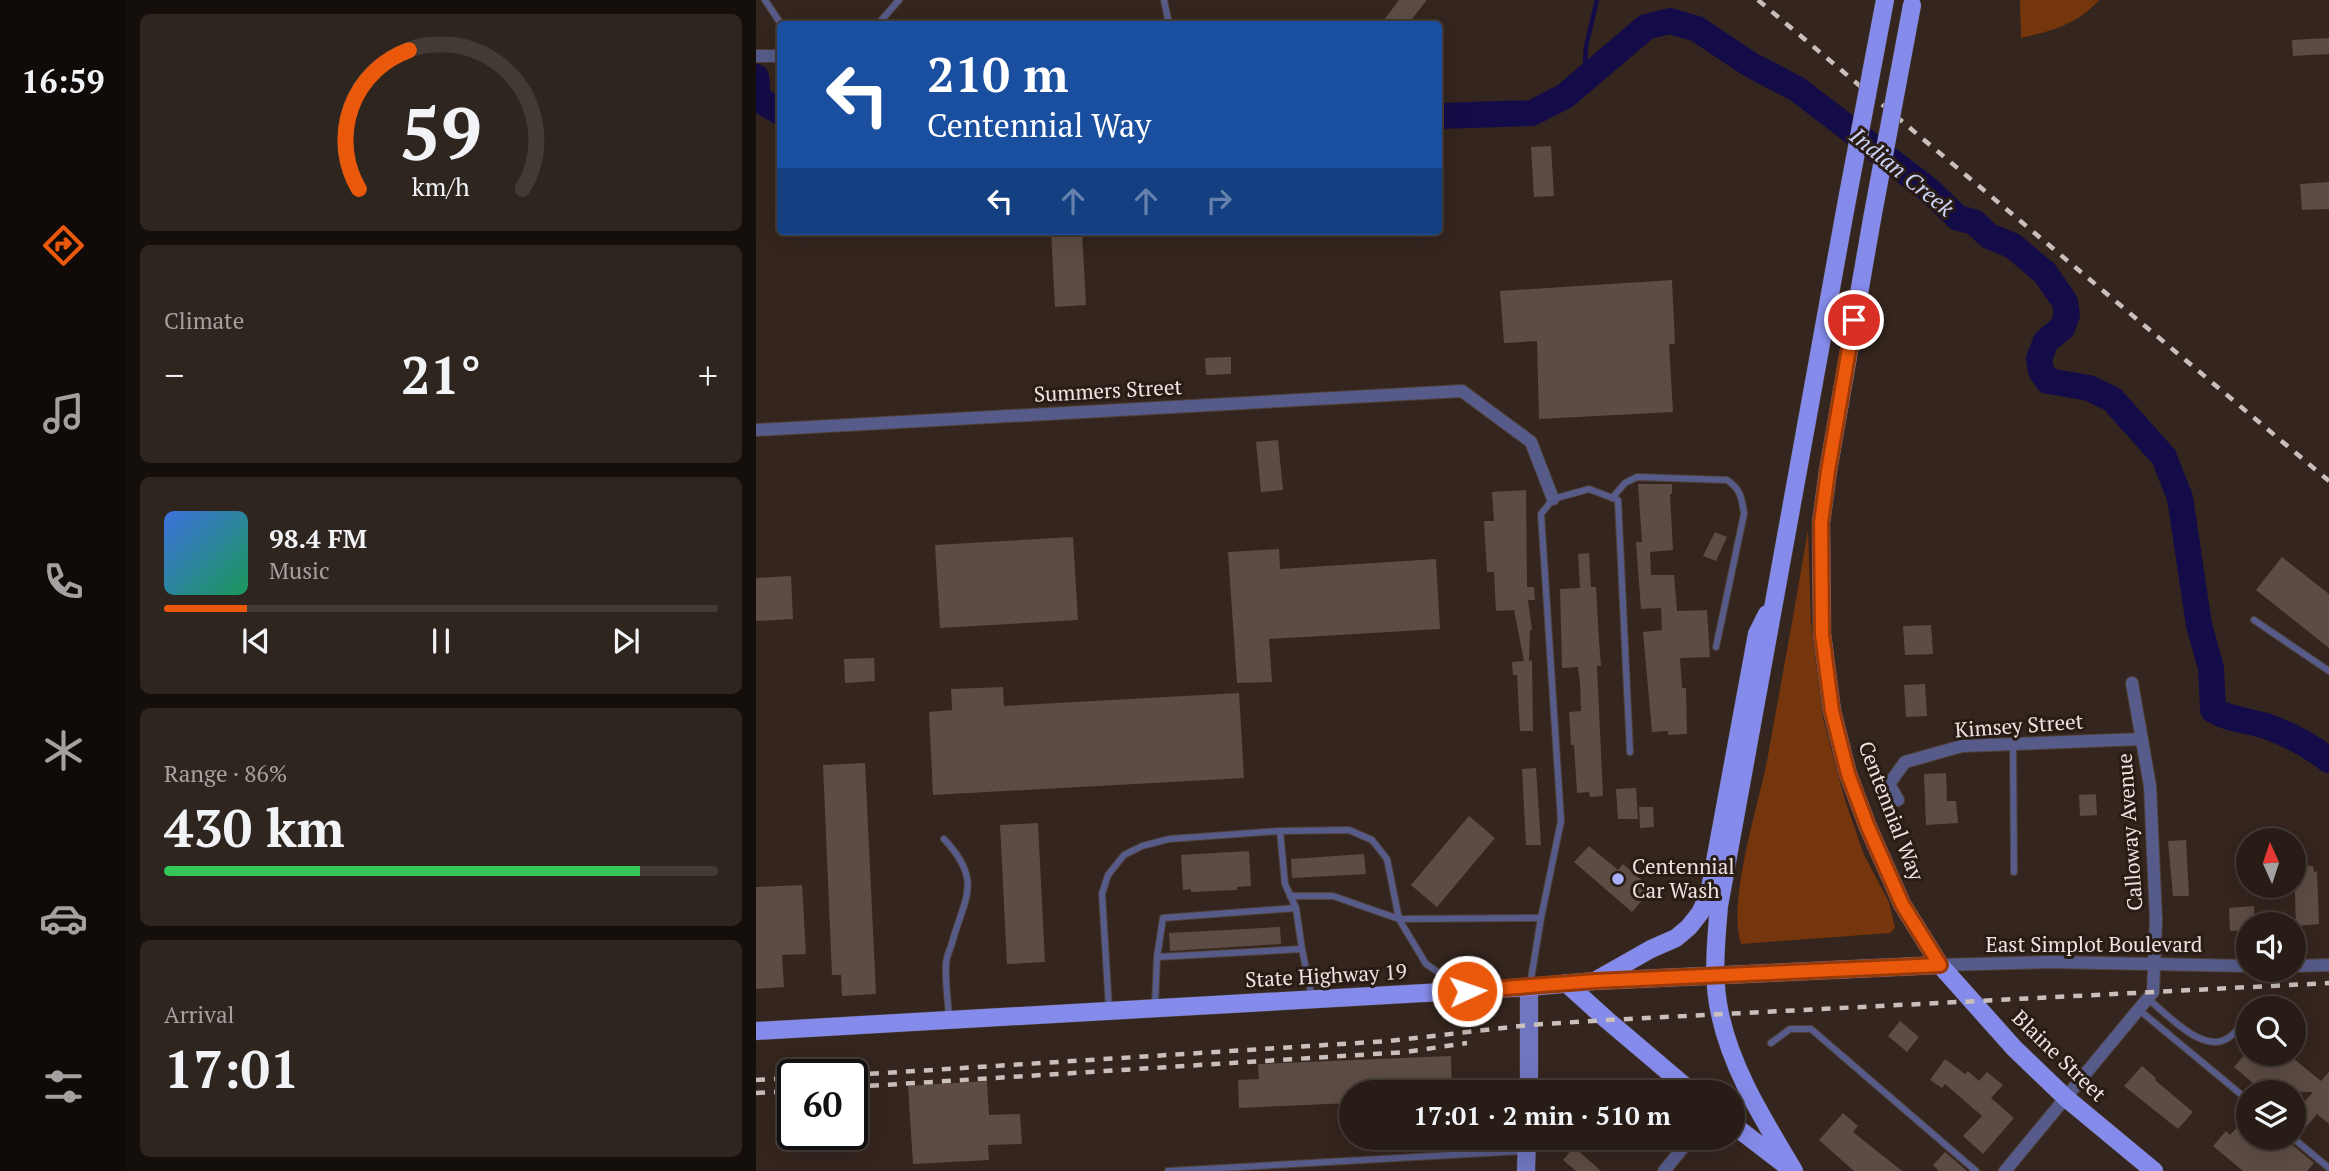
<!DOCTYPE html>
<meta charset="utf-8">
<style>
:root{--surface:#271c16;--page:#2f251f;--text:#f1f3f6;--muted:#a4a1a1;--line:#433a35;--accent:#ea580c}
body{margin:0;font-family:"PT Serif",serif;background:var(--page);color:var(--text);height:100vh;display:flex;flex-direction:column;font-size:26px;white-space:nowrap}
*{box-sizing:border-box;margin:0}
p{font-size:23px;color:var(--muted)}
.icon{flex:none;width:38px;height:38px;fill:none;stroke:currentColor;stroke-width:2;stroke-linecap:round;stroke-linejoin:round}
.map{position:relative;flex:1;overflow:hidden}
.panel{display:flex;flex-direction:column;gap:14px;padding:14px;background:#150f0c;width:630px}
.panel>*{flex:none}
.hud{position:absolute;left:21px;top:21px;width:665px;height:214px;border-radius:7px;box-shadow:0 7px 28px #0002,0 0 0 2px var(--line);background:#1a4fa0;color:#fff;overflow:hidden}
.needle{width:46px;rotate:357deg}
.fabs{position:absolute;left:1480px;top:828px;display:grid;gap:14px}
.fabs a{display:grid;place-items:center;width:70px;height:70px;border-radius:50%;background:var(--surface);box-shadow:0 7px 28px #0002,0 0 0 2px var(--line);font-size:35px}
.speed{position:absolute;left:21px;top:1059px;display:flex;gap:14px;font-size:35px;font-weight:700;text-align:center}
.speed>*{display:grid;place-content:center;width:91px;height:91px;border-radius:50%;background:var(--surface);box-shadow:0 7px 28px #0002,0 0 0 2px var(--line);line-height:1}
.speed .limit{border:4px solid #111;border-radius:10px;background:#fff;color:#111}
.pin{position:absolute;display:grid;place-items:center;width:60px;height:60px;color:#fff;margin:-30px;border:4px solid #fff;border-radius:50%;box-shadow:0 2px 7px #0007}
.me{position:absolute;width:77px;margin:-38px;rotate:87deg;stroke-linejoin:round;filter:drop-shadow(0 0 5px #0008)}
.turn{display:flex;align-items:center;gap:24px;height:147px;padding:0 35px;font-size:32px}
.turn .icon{width:91px;height:91px;stroke-width:2.5}
.turn b{display:block;font-size:49px;line-height:60px}
.lanes{display:flex;align-items:center;height:66px;padding:0 35px;background:#0003;justify-content:center;gap:35px;direction:ltr}
.lanes .off{opacity:.35}
.big{font-size:52px;font-weight:700;line-height:1.1}
.panel .card{flex:1;display:flex;flex-direction:column;justify-content:center;gap:10px;min-width:0;padding:0 24px;border-radius:10px;background:var(--page)}
.panel .dial{align-items:center;gap:0}
.dial svg{height:182px;overflow:visible;fill:none;stroke:var(--line);stroke-width:7;stroke-linecap:round;text-anchor:middle}
.dial text{fill:var(--text);stroke:none}
.song{display:flex;align-items:center;gap:21px}
.cover{width:84px;height:84px;border-radius:10px;background:linear-gradient(135deg,hsl(220 70% 55%),hsl(150 70% 35%))}
.played{height:7px;border-radius:4px;background:linear-gradient(90deg,var(--accent) 15%,var(--line) 15%)}
.keys{display:flex;justify-content:space-around;direction:ltr}
.heat{display:flex;justify-content:space-between;align-items:center;font-size:38px;direction:ltr}
.charge{height:10px;border-radius:5px;background:linear-gradient(90deg,#34c759 86%,var(--line) 0)}
.trip{position:absolute;left:583px;top:1080px;width:406px;height:70px;border-radius:35px;background:var(--surface);box-shadow:0 7px 28px #0002,0 0 0 2px var(--line);font-weight:700;line-height:70px;text-align:center}
main{display:flex;flex:1;min-height:0}
.dock{display:flex;flex-direction:column;width:126px;justify-content:space-around;align-items:center;background:#100b09;color:var(--muted)}
.dock .icon{width:49px;height:49px}
.dock .current{color:var(--accent)}
.dock b{font-size:32px;color:var(--text)}
.map>svg:first-child{display:block}
</style>
<main>
<nav class="dock">
<b>16:59</b>
<svg class="icon current" aria-label="directions" viewBox="0 0 24 24"><path d="M12 3l9 9-9 9-9-9zM9 14v-3h6M13 9l2 2-2 2"/></svg>
<svg class="icon" aria-label="music" viewBox="0 0 24 24"><path d="M9 18V5l10-2v13"/><circle cx="6" cy="18" r="3"/><circle cx="16" cy="16" r="3"/></svg>
<svg class="icon" aria-label="phone" viewBox="0 0 24 24"><path d="M5 4h4l2 5-3 2q2 4 5 5l2-3 5 2v4C11 20 4 13 5 4z"/></svg>
<svg class="icon" aria-label="climate" viewBox="0 0 24 24"><path d="M12 3v18M4 7l16 10M4 17L20 7"/></svg>
<svg class="icon" aria-label="car" viewBox="0 0 24 24"><path d="M5 17H2v-5l4-1 3-4h7l3 4 3 1v5h-3M9 17h6M6 11h13"/><circle cx="7" cy="17" r="2"/><circle cx="17" cy="17" r="2"/></svg>
<svg class="icon" aria-label="filters" viewBox="0 0 24 24"><path d="M4 7h16M4 17h16"/><circle cx="9" cy="7" r="2"/><circle cx="15" cy="17" r="2"/></svg>
</nav>
<section class="panel">
<div class="card dial"><svg viewBox="0 0 100 80">
<path d="M14 69A42 42 0 1 1 86 69"/>
<path d="M14 69A42 42 0 0 1 36 8" stroke="#ea580c"/>
<text x="50" y="56" font-size="32" font-weight="700">59</text>
<text x="50" y="72" font-size="11">km/h</text>
</svg></div>
<div class="card"><p>Climate</p>
<div class="heat"><a>−</a><b class="big">21°</b><a>+</a></div>
</div>
<div class="card">
<div class="song"><i class="cover"></i><div><b>98.4 FM</b><p>Music</p></div></div>
<div class="played"></div>
<div class="keys"><svg class="icon" aria-label="previous" viewBox="0 0 24 24"><path d="M18 5L8 12l10 7zM5 5v14"/></svg><svg class="icon" aria-label="pause" viewBox="0 0 24 24"><path d="M8 5v14M16 5v14"/></svg><svg class="icon" aria-label="next" viewBox="0 0 24 24"><path d="M6 5l10 7-10 7zM19 5v14"/></svg></div>
</div>
<div class="card"><p>Range · 86%</p><b class="big">430 km</b><div class="charge"></div></div>
<div class="card"><p>Arrival</p><b class="big">17:01</b></div>
</section>
<div class="map">
<svg width="1573" height="1171" viewBox="0 0 1573 1171">
<rect width="100%" height="100%" fill="#34251e"/>
<path fill="#75360e" d="M1264,0H1343C1321,25 1295,31 1265,38Z
M1052,530L1055,623L1067,718L1089,800L1108,855L1133,902L1139,928L1134,933L985,944C971,903 1002,806 1011,761C1025,684 1039,607 1052,530Z"/>
<g fill="none" stroke-linecap="round" stroke-linejoin="round">
<path stroke="#140c48" stroke-width="4.5" d="M828,79L830,47L841,0"/>
<path stroke="#140c48" stroke-width="16" d="M0,99H2"/>
<path stroke="#140c48" stroke-width="26" d="M0,77L2,99L24,112
M682,116L776,113L809,96L890,27L914,21L941,29L995,65L1041,89L1173,190L1202,218L1218,222L1233,236L1257,246L1289,273L1309,302L1311,315L1306,328L1290,341L1283,359L1285,371L1292,381L1333,388L1356,399L1408,457L1424,498L1443,625L1455,668L1457,710C1474,720 1491,720 1510,726C1533,734 1553,745 1573,760"/>
</g>
<path fill="#5c4c44" d="M643,0H671L652,24H625Z
M1573,38V54L1537,56L1536,40Z
M795,146L798,196L778,197L775,147Z
M1573,182V209L1546,210L1544,184Z
M295,231H326L330,305L299,307Z
M916,280L919,344H913L917,412L783,419L781,341L748,343L744,291Z
M475,357V374L450,375L449,358Z
M522,440L527,490L505,492L500,442Z
M882,484H916V494H914L917,550L894,552L895,575H918L921,611L951,610L954,657L924,658L926,688H930L931,734L912,735V731L896,732L887,632L906,630L905,608L885,609L880,542H886Z
M770,490L771,587H778L779,600H772L776,630H774L773,661L776,660L777,731H764L761,675H757L756,662L768,661L758,610L740,611L738,572H731L728,521H738L736,492Z
M959,532L971,537L960,561L947,556Z
M317,537L322,620L184,628L179,545Z
M523,549L524,569L680,559L684,629L513,639L516,682L481,683L472,552Z
M833,553L835,587H840L843,640L845,666H841L847,796L834,797L833,792L821,793L818,745H815L813,712L825,711L824,683L822,667L806,668L804,589L824,588L822,554Z
M1526,557L1573,594V648L1500,590Z
M35,576L37,619L0,621V578Z
M1175,625L1177,654L1149,655L1147,626Z
M118,658L119,681L89,683L88,659Z
M1169,684L1171,716L1150,717L1148,685Z
M247,687L248,706L483,693L488,778L177,795L173,712L196,710L195,689Z
M109,763L120,994L86,996L85,975H76L67,765Z
M780,768L785,845H770L766,769Z
M1190,773L1191,801H1200L1202,823L1170,825L1168,774Z
M880,788L882,819H862L860,789Z
M1340,794L1341,815L1324,816L1323,795Z
M883,807H897L898,827L884,828Z
M713,816L739,838L681,907L655,885Z
M282,823L289,962L251,964L244,825Z
M1430,840L1433,896H1417L1412,841Z
M833,846L862,870L867,864L896,889L876,912L818,862Z
M493,851L495,886L481,887V890L435,892V889L427,890L425,855Z
M608,854L610,874L536,878L535,859Z
M1538,866H1557L1558,872L1561,871L1563,924L1540,926Z
M46,885L50,954L26,955L28,987L0,989V887Z
M1498,906L1499,924H1493V930L1474,931L1473,908Z
M524,927L525,944L414,951L413,933Z
M1144,1021L1163,1037L1151,1052L1132,1036Z
M1489,1054H1532L1565,1081L1573,1072V1124L1561,1114L1550,1127L1538,1117V1114L1557,1092L1490,1091L1497,1083L1478,1067Z
M695,1056L696,1092H595V1103L483,1108L482,1080L503,1079L502,1064Z
M1189,1059L1209,1074L1212,1071L1223,1081L1231,1072L1247,1085L1235,1098L1258,1118L1227,1154L1207,1136L1226,1116L1189,1084L1186,1088L1174,1080Z
M1386,1066L1400,1078L1399,1080L1437,1112L1422,1129L1368,1086Z
M231,1081L233,1115L264,1114L266,1144L232,1145L233,1160L157,1164L152,1086Z
M1087,1113L1102,1126L1097,1132L1146,1171H1098L1063,1140Z
M1493,1114V1138H1531L1533,1142L1558,1163L1551,1171H1487L1457,1146L1470,1131L1474,1135Z
M818,1147L845,1171H820L807,1160Z
M1189,1152L1211,1171H1183L1177,1165Z"/>
<g fill="none" stroke-linecap="round" stroke-linejoin="round">
<g stroke="#4e4039" stroke-width="8">
<path id="lane" d="M9,0L25,24
M408,0L413,24
M122,24L143,0
M856,498L869,483L881,477L971,480C985,489 986,499 988,514L960,647
M1498,620L1573,671
M1257,744L1258,872
M524,831L593,830L616,840L631,859L643,919L670,964L703,986
M188,839C227,881 209,896 196,943C194,950 190,957 190,964C189,981 192,1000 193,1018
M534,896H577L643,919L785,918
M401,957L407,918L540,908L546,949
M774,985L785,918L805,821L785,514L797,499L833,489L862,500L874,752
M1391,998C1410,1013 1447,1055 1472,1038C1480,1033 1486,1024 1493,1018
M399,1006L401,957L546,949L556,998
M1503,1008L1507,1004
M353,1009L346,894L352,875L368,855L386,846L413,839L524,831L529,884L540,908
M1382,1009L1493,1101
M1015,1043L1034,1029H1055L1220,1171
M1537,1138L1573,1168
M412,1171L767,1151"/>
</g>
<g stroke="#4e4039" stroke-width="14">
<path id="street" d="M0,56H24
M0,430L706,391L775,442L797,499
M1142,800L1133,784L1149,762L1206,746L1386,739
M1184,965L1295,962L1493,966
M1538,966L1573,965
M908,1171L935,1138
M1249,1171L1397,992L1400,920L1394,786L1376,683"/>
</g>
<g stroke="#4e4039" stroke-width="19">
<path id="secondary" d="M773,1092V987
M770,1171L771,1138"/>
</g>
<g stroke="#4e4039" stroke-width="19">
<path id="primary" d="M1116,219L1072,471L1065,523L1066,634L1076,711L1092,774L1112,827L1146,904L1184,965L1258,1048L1310,1098L1398,1171
M842,979L895,949L920,938L933,927L944,913L953,894L1001,634L1011,614
M810,983L851,1020L936,1092
M0,1031L773,987L839,981L1184,965
M976,1124L1032,1167
M1038,1171C1009,1122 976,1071 964,1014C956,980 960,941 963,906L1091,200"/>
</g>
<use href="#lane" stroke="#575b89" stroke-width="6"/>
<use href="#street" stroke="#575b89" stroke-width="12"/>
<use href="#secondary" stroke="#7176c0" stroke-width="18"/>
<use href="#primary" stroke="#858bea" stroke-width="18"/>
<path stroke="#cabfba" stroke-width="4.5" stroke-dasharray="9 9" stroke-linecap="butt" d="M1002,0L1573,481
M96,1075L633,1041L773,1025L851,1020L1573,983
M0,1080L37,1078
M96,1087L650,1052L711,1043
M0,1093L37,1091"/>
<g stroke="#4e4039" stroke-width="19" stroke-linecap="butt">
<path id="primary-bridge" d="M1091,200L1129,0
M1116,219L1156,5"/>
</g>
<use href="#primary-bridge" stroke="#858bea" stroke-width="18"/>
</g>
<g fill="none" stroke-linecap="round" stroke-linejoin="round">
<g stroke="#983908" stroke-width="18">
<path id="route" d="M711,991L839,981L1184,965L1146,904L1112,827L1092,774L1076,711L1066,634L1065,523L1072,471L1098,320"/>
</g>
<use href="#route" stroke="#ea580c" stroke-width="12"/>
</g>
<circle fill="#a9b0fc" stroke="#291c14" stroke-width="2.5" cx="862" cy="879" r="7"/>
<g text-anchor="middle" stroke-width="6" stroke-linejoin="round" paint-order="stroke">
<g font-size="21" fill="#ede3de" stroke="#291c14">
<text transform="translate(352 391) rotate(-3)" y="7">Summers Street</text>
<text transform="translate(1263 726) rotate(-4)" y="7">Kimsey Street</text>
<text transform="translate(1135 811) rotate(69)" y="7">Centennial Way</text>
<text transform="translate(1374 832) rotate(-94)" y="7">Calloway Avenue</text>
<text x="1338" y="952">East Simplot Boulevard</text>
<text transform="translate(570 976) rotate(-3)" y="7">State Highway 19</text>
<text transform="translate(1303 1056) rotate(44)" y="7">Blaine Street</text>
</g>
<g font-size="21" fill="#ede3de" stroke="#291c14" text-anchor="start">
<text x="876" y="874">Centennial<tspan x="876" dy="24">Car Wash</tspan></text>
</g>
<g font-size="23" font-style="italic" fill="#cbd1f7" stroke="#291c14">
<text transform="translate(1146 172) rotate(39)" y="8">Indian Creek</text>
</g>
</g>
</svg>
<div class="fabs">
<a><svg class="needle" viewBox="-14 -14 28 28"><path d="M0-13l5 13h-10z" fill="#e53935"/><path d="M0 13l5-13h-10z" fill="#a4a1a1"/></svg></a>
<a><svg class="icon" aria-label="sound" viewBox="0 0 24 24"><path d="M4 9h4l5-4v14l-5-4H4zM17 9q2 3 0 6"/></svg></a>
<a><svg class="icon" aria-label="search" viewBox="0 0 24 24"><circle cx="10" cy="10" r="6"/><path d="M15 15l6 6"/></svg></a>
<a><svg class="icon" aria-label="layers" viewBox="0 0 24 24"><path d="M12 4l9 5-9 5-9-5zM3 14l9 5 9-5"/></svg></a>
</div>
<div class="speed"><div class="limit">60</div></div>
<div class="pin" style="left:1098px;top:320px;background:#d93025"><svg class="icon" aria-label="arrive" viewBox="0 0 24 24"><path d="M6 21V4h12l-3 4 3 4H6"/></svg></div>
<svg class="me" style="left:711px;top:991px" viewBox="-20 -20 40 40"><circle r="17" fill="#ea580c" stroke="#fff" stroke-width="3"/><path d="M0-11L8 9 0 5-8 9z" fill="#fff"/></svg>
<div class="trip">17:01 · 2 min · 510 m</div>
<div class="hud">
<div class="turn"><svg class="icon" aria-label="left" viewBox="0 0 24 24"><path d="M17 20v-9H6M10 6l-5 5 5 5"/></svg><div><b>210 m</b>Centennial Way</div></div>
<div class="lanes"><svg class="icon" aria-label="left" viewBox="0 0 24 24"><path d="M17 20v-9H6M10 6l-5 5 5 5"/></svg><svg class="icon off" aria-label="ahead" viewBox="0 0 24 24"><path d="M12 20V5M6 11l6-6 6 6"/></svg><svg class="icon off" aria-label="ahead" viewBox="0 0 24 24"><path d="M12 20V5M6 11l6-6 6 6"/></svg><svg class="icon off" aria-label="right" viewBox="0 0 24 24"><path d="M7 20v-9h11M14 6l5 5-5 5"/></svg></div>
</div>
</div>
</main>
